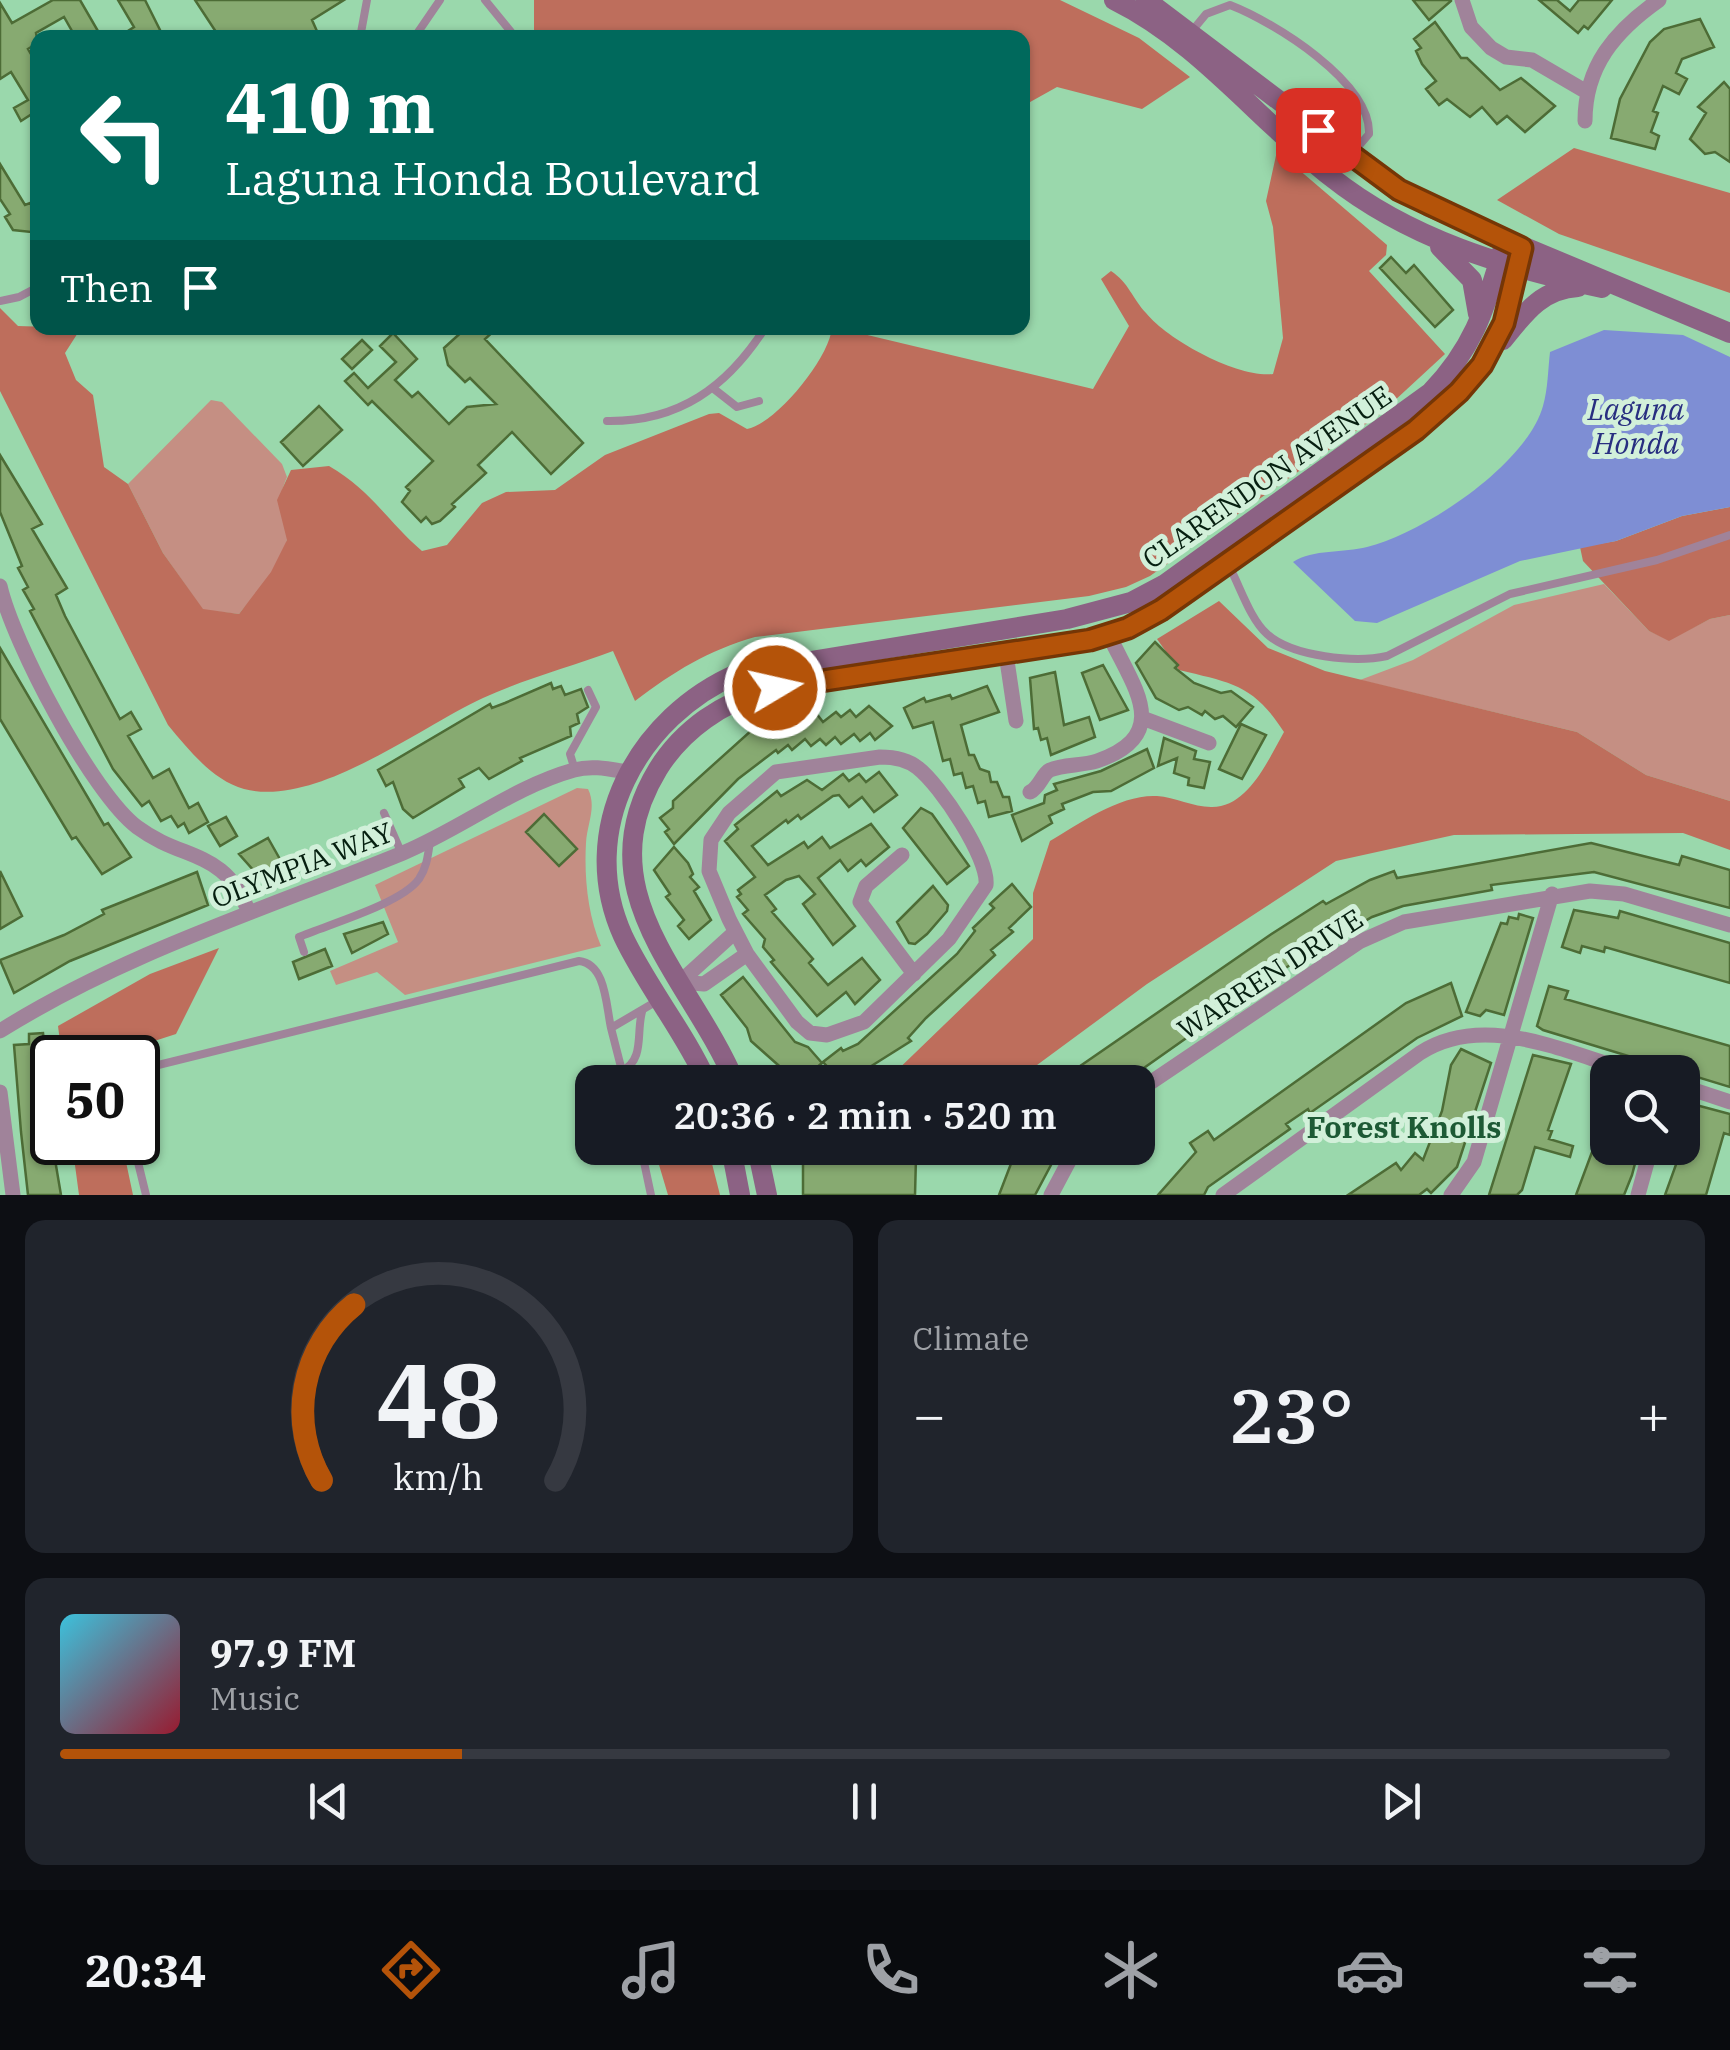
<!DOCTYPE html>
<meta charset="utf-8">
<style>
:root{--surface:#171b24;--page:#20242c;--text:#f1f3f6;--muted:#9ea1a6;--line:#363941;--accent:#b45309}
body{margin:0;font-family:"IBM Plex Serif",serif;background:var(--page);color:var(--text);height:100vh;display:flex;flex-direction:column;font-size:38px;white-space:nowrap}
*{box-sizing:border-box;margin:0}
p{font-size:32px;color:var(--muted)}
.icon{flex:none;width:55px;height:55px;fill:none;stroke:currentColor;stroke-width:2;stroke-linecap:round;stroke-linejoin:round}
.map{position:relative;height:1195px;overflow:hidden}
.panel{display:flex;flex-direction:column;gap:25px;padding:25px;background:#0d0f14;flex:1}
.panel>*{flex:none}
.hud{position:absolute;left:30px;top:30px;width:1000px;height:305px;border-radius:20px;box-shadow:0 2px 8px #0004;background:#00695c;color:#fff;overflow:hidden}
.fabs{position:absolute;left:1590px;top:1055px;display:grid;gap:20px}
.fabs a{display:grid;place-items:center;width:110px;height:110px;border-radius:20px;background:var(--surface);box-shadow:0 2px 8px #0004;font-size:50px}
.speed{position:absolute;left:30px;top:1035px;display:flex;gap:20px;font-size:50px;font-weight:700;text-align:center}
.speed>*{display:grid;place-content:center;width:130px;height:130px;border-radius:50%;background:var(--surface);box-shadow:0 2px 8px #0004;line-height:1}
.speed .limit{border:5px solid #111;border-radius:15px;background:#fff;color:#111}
.pin{position:absolute;display:grid;place-items:center;width:85px;height:85px;color:#fff;margin:-42px;border-radius:20px;box-shadow:0 5px 15px #0006}
.me{position:absolute;width:110px;margin:-55px;rotate:81deg;stroke-linejoin:round;filter:drop-shadow(0 0 8px #0008)}
.turn{display:flex;align-items:center;gap:35px;height:210px;padding:0 30px;font-size:45px}
.turn .icon{width:130px;height:130px;stroke-width:2.5}
.turn b{display:block;font-size:70px;line-height:85px}
.then{display:flex;align-items:center;height:95px;padding:0 30px;background:#0003;gap:20px;font-size:38px}
.big{font-size:75px;font-weight:600;line-height:1.1}
.panel .widget{flex:1;display:flex;flex-direction:column;justify-content:center;gap:15px;min-width:0;padding:0 35px;border-radius:20px;background:var(--page)}
.panel .dial{align-items:center;gap:0}
.dial svg{height:260px;overflow:visible;fill:none;stroke:var(--line);stroke-width:7;stroke-linecap:round;text-anchor:middle}
.dial text{fill:var(--text);stroke:none}
.song{display:flex;align-items:center;gap:30px}
.cover{width:120px;height:120px;border-radius:15px;background:linear-gradient(135deg,hsl(190 70% 55%),hsl(350 70% 35%))}
.played{height:10px;border-radius:5px;background:linear-gradient(90deg,var(--accent) 25%,var(--line) 25%)}
.keys{display:flex;justify-content:space-around;direction:ltr}
.heat{display:flex;justify-content:space-between;align-items:center;font-size:55px;direction:ltr}
.panel .tiles{flex:1;display:grid;gap:25px;grid-template-columns:1fr 1fr}
.widget:last-child{grid-column:span 2}
.trip{position:absolute;left:575px;top:1065px;width:580px;height:100px;border-radius:20px;background:var(--surface);box-shadow:0 2px 8px #0004;font-weight:600;line-height:100px;text-align:center}
.tabs{display:flex;height:160px;justify-content:space-around;align-items:center;background:#090b0e;color:var(--muted)}
.tabs .icon{width:70px;height:70px}
.tabs .on{color:var(--accent)}
.tabs b{font-size:45px;color:var(--text)}
.map>svg:first-child{display:block}
</style>
<div class="map">
<svg width="1730" height="1195" viewBox="0 0 1730 1195">
<rect width="100%" height="100%" fill="#9ad8ac"/>
<path fill="#c58f83" d="M211,400L222,402L282,464L287,477C271,514 288,508 287,539C285,565 254,595 239,614L203,610L163,553L128,484Z
M1604,584L1649,631L1669,640L1710,619L1730,615V801L1646,775L1577,732L1360,680L1413,660L1514,605Z
M577,788L588,789C597,807 587,824 586,843C584,878 588,915 601,946L405,995L377,972L336,985L330,971L398,942L375,885Z"/>
<path fill="#be6e5c" d="M534,0H1060L1139,38L1190,77L1142,109L1057,87L1023,106L1022,38L542,37L534,30Z
M1574,148L1730,193V293L1559,234L1497,200Z
M1277,151L1387,245L1386,255L1369,271L1445,354L1380,414L1150,576L1126,587L1089,596L755,637C709,650 673,672 635,701L613,651C570,667 524,679 483,698C420,727 316,808 244,789C212,780 188,749 168,725L0,391V308L18,326L81,328L65,353L76,380L93,395L104,467L128,484L163,553L203,609L239,614L271,572L287,540L277,500L291,470L329,466C371,490 387,521 422,551L447,545L482,503L506,492L555,490L605,455L709,414L719,413L747,429C777,423 829,358 832,328H853L859,333L1093,389L1129,326L1101,279L1111,271C1129,283 1132,298 1146,313C1169,341 1238,378 1273,374L1283,338L1273,227L1266,201Z
M1730,507V615L1710,619L1669,641L1649,631L1583,561L1580,547L1616,541L1682,516Z
M1219,601L1268,648L1325,671L1577,732L1646,775L1730,801V850L1683,833L1454,835L1336,861L1147,984L1014,1082H885L1033,939V893L1050,841C1080,823 1121,794 1157,796C1175,797 1193,807 1211,807C1248,808 1268,760 1284,732C1253,684 1232,683 1179,670L1157,639Z
M219,948L176,1034L105,1057H62L58,1026L150,974Z
M72,1143H122L133,1195H79Z
M654,1148H708L720,1195H668Z"/>
<path fill="#7e8ed4" d="M1604,330L1683,335L1730,357V507L1682,516L1616,541L1520,561L1377,623L1355,621L1293,562C1313,549 1344,553 1367,547C1424,533 1527,464 1543,406C1548,389 1548,369 1550,352Z"/>
<path fill="#87aa71" stroke="#4d6c36" stroke-width="2.5" d="M53,0H80L102,38H76L64,17L36,33L38,43L28,49L38,66V116L35,112L21,121L14,108L28,100L11,72L0,79V3L12,23Z
M118,0H145L164,38H117L134,27Z
M195,0H344L312,20L320,38H220Z
M1413,0H1451V1L1429,20Z
M1539,0H1557L1570,11L1579,0H1612L1588,29L1584,26L1578,33Z
M1700,19L1714,47L1682,59L1676,73L1687,79L1679,94L1663,86L1653,111L1658,113L1651,132L1659,136L1655,149L1611,138L1620,99L1650,42L1664,29Z
M1435,22L1461,58H1467L1500,90L1521,78L1555,106L1525,132L1507,116L1497,124L1482,107L1470,117L1447,99L1439,105L1426,89L1436,81L1422,64L1416,51L1421,48L1414,39Z
M1724,82L1730,89V162L1715,152L1705,154L1690,139L1706,113L1698,107Z
M0,164L25,205L30,203L38,215L31,232L13,230L5,217L10,214L0,199Z
M1391,257L1406,273L1414,265L1453,310L1435,327L1380,268Z
M466,328H497L485,339L583,443L551,474L512,432L478,465L486,473L452,504L455,507L440,521L432,524L426,517L421,522L402,502L410,491L406,487L433,461L372,401L368,405L345,381L354,373L368,388L396,362L380,346L393,333L417,359L395,380L412,397L418,392L449,424L467,407L496,404L470,378L465,382L448,365L444,348Z
M362,340L372,350L352,369L342,359Z
M319,406L342,430L303,466L281,442Z
M0,455L42,524L32,529L67,588L56,595L65,616L120,719L131,712L141,729L128,736L153,778L169,769L189,808L198,803L208,822L189,833L184,823L178,827L171,816L161,821L149,801L142,806L113,769L30,611L34,609L23,590L28,587L18,568L22,566L0,512Z
M1155,642L1178,665L1175,668L1194,683L1221,693L1231,691L1253,707L1236,727L1223,716L1215,719L1205,711L1202,715L1188,707L1179,710L1156,698L1136,663Z
M0,648L104,825L108,823L131,857L102,874L76,837L72,839L0,719Z
M1103,665L1128,710L1100,720L1082,673Z
M1055,672L1064,725L1089,717L1095,737L1051,755L1047,738L1041,740L1038,728L1034,729L1030,678Z
M551,683L553,689L561,686L565,695L581,689L588,707L577,714L579,723L570,727L571,736L520,758L522,761L489,779L479,768L459,779L464,787L413,818L403,809L393,782L386,786L378,770L490,704L492,708L505,703Z
M987,686L999,712L961,725L969,755H974L980,769L989,772L991,782H997L1003,797H1009L1012,811L989,817L985,801L978,803L973,786L966,788L962,773L954,775L950,759L943,761L933,722L913,728L904,708L924,698L926,702L950,695L952,699Z
M869,706L892,726L875,740L870,733L860,741L854,734L841,744L835,737L826,745L820,739L811,746L805,739L792,750L788,745L778,753L776,750L738,779L674,844L665,832L669,829L660,818L673,808V801L753,729L768,721L774,727L787,716L792,723L801,715L806,721L816,713L823,722L836,712L841,717L850,710L856,717Z
M1241,724L1266,735L1242,779L1219,769Z
M1164,738L1196,751L1194,759L1210,762L1204,788L1188,785L1189,778L1174,773L1177,758L1158,766Z
M1147,749L1154,768L1111,791L1093,792L1062,804L1064,809L1049,816L1052,823L1022,841L1012,815L1044,803L1045,795L1057,790L1054,784L1101,771Z
M879,772L897,795L874,812L862,797L849,807L839,795L833,796L801,819L798,815L788,823L786,820L752,846L768,865L804,842L808,848L822,837L830,848L871,824L889,847L866,866L861,860L848,871L840,860L818,878L855,926L833,945L803,904L815,894L799,876L786,880L765,895L776,909L772,912L813,959L809,963L828,985L862,958L880,980L855,1004L846,992L817,1016L771,962L774,960L763,947L765,939L743,914L748,910L737,897L741,894L738,890L755,877L725,841L738,829L735,825L777,791L781,796L807,780L822,790L843,774L849,781L859,774L866,782Z
M921,808L932,814L969,866L947,884L903,828Z
M544,814L577,849L559,866L526,832Z
M226,817L237,836L220,846L208,826Z
M268,838L286,870L262,880L239,854Z
M1591,843L1679,865L1682,856L1730,870V908L1594,872L1491,885L1492,890L1403,906L1372,917L1287,967L1124,1082H1057L1270,935L1323,901L1326,904L1370,880L1394,871L1397,878Z
M674,847L688,863L693,874L690,877L699,887L694,891L711,920L689,939L678,926L684,920L666,897L670,894L654,870Z
M0,871L22,916L0,929Z
M197,872L208,905L70,961L14,993L0,960L64,935L104,914L102,910Z
M1012,884L1031,907L1009,928L1013,932L991,950L995,955L926,1018L908,1038L911,1041L846,1082L840,1080L823,1062L841,1048L843,1051L858,1044L957,954L975,931L973,928L994,908L990,904Z
M933,886L948,905L947,911L927,934L915,944L909,943L897,922Z
M1574,910L1618,918L1620,911L1730,943V983L1605,947L1604,952L1582,946L1580,953L1562,947Z
M1519,914L1533,918L1504,1015L1486,1010L1480,1016L1466,1012L1501,923L1507,924L1509,917L1518,919Z
M383,922L388,934L352,953L344,934Z
M325,949L332,966L299,979L293,962Z
M743,977L795,1042L808,1047L822,1063L809,1074L806,1070L795,1080L751,1041L747,1028L721,995Z
M1451,983L1462,1016L1417,1038L1310,1113L1308,1109L1286,1124L1290,1129L1208,1187L1204,1195H1158L1196,1152L1190,1143L1208,1131L1214,1140L1406,1003Z
M1549,986L1568,991L1565,999L1730,1046V1087L1543,1030L1537,1026Z
M43,1033L49,1088H52V1142L61,1195H28L21,1132L14,1045L29,1044V1034Z
M1461,1049L1491,1063L1457,1167L1431,1193L1427,1189L1419,1195H1348L1396,1163L1401,1170L1415,1153L1423,1160L1442,1111L1451,1065Z
M1533,1055L1571,1064L1548,1130L1552,1131L1549,1139L1573,1146L1570,1157L1535,1147L1522,1190L1517,1195H1489Z
M1696,1105L1730,1114V1135L1724,1133L1706,1195H1665L1682,1148L1685,1125L1690,1126Z
M1604,1120L1608,1148H1639L1632,1175L1624,1195H1576Z
M1017,1148H1060L1035,1195H999Z
M803,1156L916,1157L915,1195H803Z"/>
<g fill="none" stroke-linecap="round" stroke-linejoin="round">
<path stroke="#a0839a" stroke-width="8" d="M485,0L516,38
M1192,31L1206,14L1230,5C1274,22 1371,82 1369,134L1351,155
M360,38L367,0
M414,38L440,0
M0,301L19,297L38,287
M714,389L737,407L759,401
M607,421C679,422 727,387 765,328
M1229,566C1240,586 1250,619 1267,634C1292,657 1356,663 1387,656L1510,594L1657,560L1730,535
M575,770L570,754L596,707L588,690
M384,813L402,854
M304,952L299,937C329,924 401,904 419,879C427,867 428,855 430,841
M611,1028L622,1071
M138,1070L579,961C606,964 606,1005 611,1028L657,1001
M625,1082L622,1071C645,1059 636,1033 642,1012
M133,1142L146,1195
M641,1148L651,1195"/>
<path stroke="#a0839a" stroke-width="15" d="M1462,0L1471,27L1491,48L1506,57L1532,60L1585,91
M1585,121C1585,66 1615,31 1659,0
M0,586C13,643 92,793 137,827C184,862 225,848 249,913
M1006,654L1016,721
M1145,719L1209,743
M880,757C894,757 907,759 918,768C940,785 989,858 986,885L949,939L864,1022L827,1035L810,1033L797,1022L747,954L729,919L709,871L711,840L729,813L776,772Z
M1030,792C1040,787 1042,774 1050,770C1063,764 1082,766 1097,761C1174,734 1133,687 1109,635
M902,855L866,886L860,902L914,974
M735,932L680,982L704,984L747,954
M0,1031C126,952 266,909 403,853C461,829 513,787 574,770C592,765 609,769 627,772
M1682,1086L1730,1102
M1138,1091L1359,942L1404,922L1590,891L1624,894L1730,925
M0,1092L13,1195
M1051,1195L1076,1148
M1223,1195L1420,1053C1485,1011 1566,1053 1634,1072
M1451,1195L1474,1162L1552,894
M1638,1195L1651,1148"/>
<path stroke="#8c6284" stroke-width="20" d="M1114,0C1199,42 1257,119 1331,177C1409,239 1506,268 1602,288
M1146,0L1372,171L1429,207L1730,333
M1440,247L1472,280L1478,314
M1503,340C1524,314 1541,289 1578,287
M707,1082C684,1031 647,987 623,936C575,830 638,716 739,673L1067,619L1131,602L1165,584L1431,392C1477,344 1486,304 1505,242
M735,1082C690,976 583,892 658,769C683,729 723,702 767,690L1083,642L1148,619L1416,430L1459,393L1482,365L1504,323L1522,248
M731,1148L740,1195
M757,1148L767,1195"/>
</g>
<g fill="none" stroke-linecap="round" stroke-linejoin="round">
<g stroke="#753606" stroke-width="25">
<path id="route" d="M775,688L1090,640L1128,628L1161,610L1416,430L1459,392L1482,365L1504,323L1522,248L1399,190L1318,130"/>
</g>
<use href="#route" stroke="#b45309" stroke-width="18"/>
</g>
<g text-anchor="middle" stroke-width="10" stroke-linejoin="round" paint-order="stroke">
<g font-size="28" fill="#061f10" stroke="#d2f0da">
<text transform="translate(1267 477) rotate(-35)" y="10">CLARENDON AVENUE</text>
<text transform="translate(302 865) rotate(-21)" y="10">OLYMPIA WAY</text>
<text transform="translate(1270 974) rotate(-33)" y="10">WARREN DRIVE</text>
</g>
<g font-size="30" font-style="italic" fill="#282e80" stroke="#d2f0da">
<text x="1636" y="420">Laguna<tspan x="1636" dy="34">Honda</tspan></text>
</g>
<g font-size="30" font-weight="bold" fill="#1d5a35" stroke="#d2f0da">
<text x="1404" y="1138">Forest Knolls</text>
</g>
</g>
</svg>
<div class="fabs">
<a><svg class="icon" aria-label="search" viewBox="0 0 24 24"><circle cx="10" cy="10" r="6"/><path d="M15 15l6 6"/></svg></a>
</div>
<div class="speed"><div class="limit">50</div></div>
<div class="pin" style="left:1318px;top:130px;background:#d93025"><svg class="icon" aria-label="arrive" viewBox="0 0 24 24"><path d="M6 21V4h12l-3 4 3 4H6"/></svg></div>
<svg class="me" style="left:775px;top:688px" viewBox="-20 -20 40 40"><circle r="17" fill="#b45309" stroke="#fff" stroke-width="3"/><path d="M0-11L8 9 0 5-8 9z" fill="#fff"/></svg>
<div class="trip">20:36 · 2 min · 520 m</div>
<div class="hud">
<div class="turn"><svg class="icon" aria-label="left" viewBox="0 0 24 24"><path d="M17 20v-9H6M10 6l-5 5 5 5"/></svg><div><b>410 m</b>Laguna Honda Boulevard</div></div>
<div class="then">Then<svg class="icon" aria-label="arrive" viewBox="0 0 24 24"><path d="M6 21V4h12l-3 4 3 4H6"/></svg></div>
</div>
</div>
<section class="panel">
<div class="tiles">
<div class="widget dial"><svg viewBox="0 0 100 80">
<path d="M14 69A42 42 0 1 1 86 69"/>
<path d="M14 69A42 42 0 0 1 24 15" stroke="#b45309"/>
<text x="50" y="56" font-size="32" font-weight="700">48</text>
<text x="50" y="72" font-size="11">km/h</text>
</svg></div>
<div class="widget"><p>Climate</p>
<div class="heat"><a>−</a><b class="big">23°</b><a>+</a></div>
</div>
<div class="widget">
<div class="song"><i class="cover"></i><div><b>97.9 FM</b><p>Music</p></div></div>
<div class="played"></div>
<div class="keys"><svg class="icon" aria-label="previous" viewBox="0 0 24 24"><path d="M18 5L8 12l10 7zM5 5v14"/></svg><svg class="icon" aria-label="pause" viewBox="0 0 24 24"><path d="M8 5v14M16 5v14"/></svg><svg class="icon" aria-label="next" viewBox="0 0 24 24"><path d="M6 5l10 7-10 7zM19 5v14"/></svg></div>
</div>
</div>
</section>
<nav class="tabs">
<b>20:34</b>
<svg class="icon on" aria-label="directions" viewBox="0 0 24 24"><path d="M12 3l9 9-9 9-9-9zM9 14v-3h6M13 9l2 2-2 2"/></svg>
<svg class="icon" aria-label="music" viewBox="0 0 24 24"><path d="M9 18V5l10-2v13"/><circle cx="6" cy="18" r="3"/><circle cx="16" cy="16" r="3"/></svg>
<svg class="icon" aria-label="phone" viewBox="0 0 24 24"><path d="M5 4h4l2 5-3 2q2 4 5 5l2-3 5 2v4C11 20 4 13 5 4z"/></svg>
<svg class="icon" aria-label="climate" viewBox="0 0 24 24"><path d="M12 3v18M4 7l16 10M4 17L20 7"/></svg>
<svg class="icon" aria-label="car" viewBox="0 0 24 24"><path d="M5 17H2v-5l4-1 3-4h7l3 4 3 1v5h-3M9 17h6M6 11h13"/><circle cx="7" cy="17" r="2"/><circle cx="17" cy="17" r="2"/></svg>
<svg class="icon" aria-label="filters" viewBox="0 0 24 24"><path d="M4 7h16M4 17h16"/><circle cx="9" cy="7" r="2"/><circle cx="15" cy="17" r="2"/></svg>
</nav>
